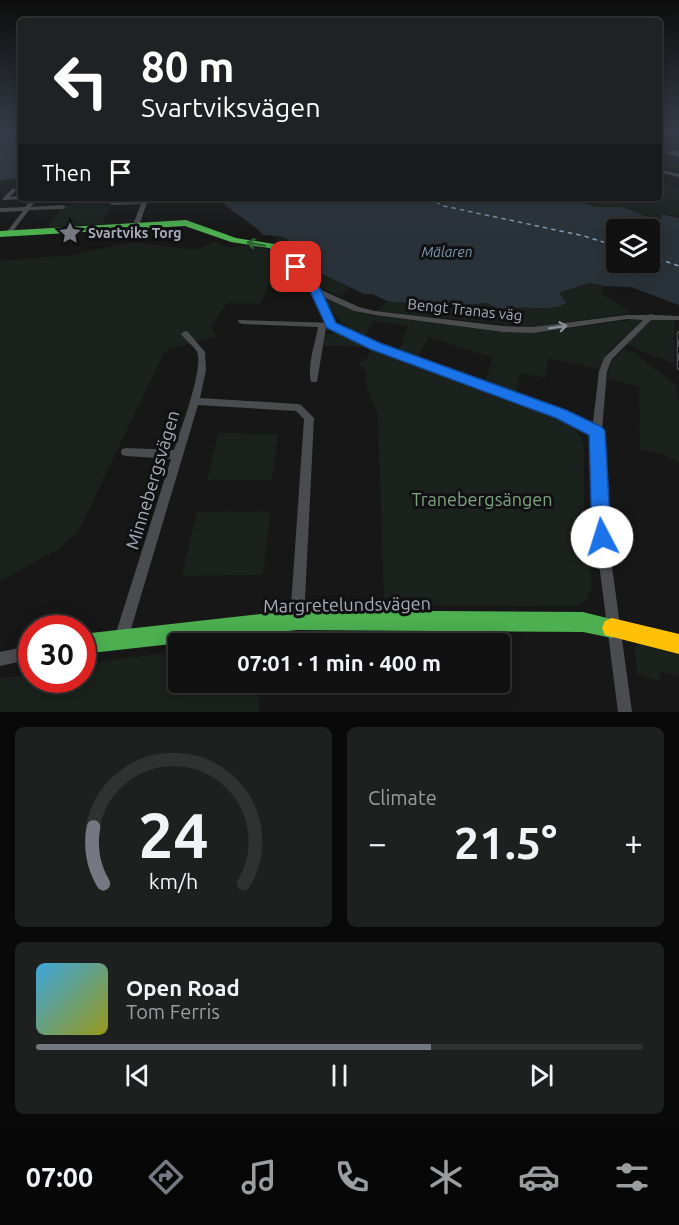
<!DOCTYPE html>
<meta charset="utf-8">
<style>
:root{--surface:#111;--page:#1e1f1f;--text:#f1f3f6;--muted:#9c9d9f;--line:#303131;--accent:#757880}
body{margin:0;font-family:Ubuntu,sans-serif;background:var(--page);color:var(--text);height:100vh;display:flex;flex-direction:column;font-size:22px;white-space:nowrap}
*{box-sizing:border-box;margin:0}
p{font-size:20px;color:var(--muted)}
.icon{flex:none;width:33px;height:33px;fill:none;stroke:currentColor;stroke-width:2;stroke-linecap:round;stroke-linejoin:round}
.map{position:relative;height:712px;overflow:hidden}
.sheet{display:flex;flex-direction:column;gap:15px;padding:15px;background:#090909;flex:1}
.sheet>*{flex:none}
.top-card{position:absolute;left:18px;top:18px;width:644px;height:183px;border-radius:6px;box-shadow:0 3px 15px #0003,0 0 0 2px var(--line);background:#202124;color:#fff;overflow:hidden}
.fabs{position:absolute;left:606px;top:219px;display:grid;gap:12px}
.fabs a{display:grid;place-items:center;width:54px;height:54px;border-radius:6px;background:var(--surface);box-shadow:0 3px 15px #0003,0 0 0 2px var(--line);font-size:30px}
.speed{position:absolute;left:18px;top:615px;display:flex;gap:12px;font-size:30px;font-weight:700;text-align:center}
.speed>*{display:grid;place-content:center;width:78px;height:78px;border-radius:50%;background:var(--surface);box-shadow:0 3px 15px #0003,0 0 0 2px var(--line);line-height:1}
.speed .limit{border:9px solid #d22;background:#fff;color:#111}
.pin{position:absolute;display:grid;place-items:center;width:51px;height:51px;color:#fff;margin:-26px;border-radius:12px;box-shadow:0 3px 9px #0006}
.me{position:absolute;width:66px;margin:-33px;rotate:355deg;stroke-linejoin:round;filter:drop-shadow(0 0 4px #0008)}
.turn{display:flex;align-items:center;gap:21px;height:126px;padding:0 24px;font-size:27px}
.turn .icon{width:78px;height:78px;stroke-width:2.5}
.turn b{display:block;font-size:42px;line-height:51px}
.then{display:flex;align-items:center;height:57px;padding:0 24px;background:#0003;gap:12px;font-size:22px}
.big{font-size:45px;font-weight:700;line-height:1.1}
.sheet .widget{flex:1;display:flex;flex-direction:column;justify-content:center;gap:9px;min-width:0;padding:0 21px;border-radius:9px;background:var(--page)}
.sheet .dial{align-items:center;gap:0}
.dial svg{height:156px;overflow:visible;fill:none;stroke:var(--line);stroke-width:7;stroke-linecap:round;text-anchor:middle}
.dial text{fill:var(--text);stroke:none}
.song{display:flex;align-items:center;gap:18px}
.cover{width:72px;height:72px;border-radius:9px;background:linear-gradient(135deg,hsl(200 70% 55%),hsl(60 70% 35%))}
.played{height:6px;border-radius:3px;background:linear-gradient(90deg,var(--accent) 65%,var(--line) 65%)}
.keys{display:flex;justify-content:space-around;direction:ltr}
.heat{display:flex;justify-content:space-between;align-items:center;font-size:33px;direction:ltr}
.sheet .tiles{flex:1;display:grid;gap:15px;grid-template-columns:1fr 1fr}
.widget:last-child{grid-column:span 2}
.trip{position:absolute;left:168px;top:633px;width:342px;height:60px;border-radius:6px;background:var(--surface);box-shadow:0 3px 15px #0003,0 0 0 2px var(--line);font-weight:700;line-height:60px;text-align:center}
.menu{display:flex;height:96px;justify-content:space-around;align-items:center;background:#070707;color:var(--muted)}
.menu .icon{width:42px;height:42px}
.menu .active{color:var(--accent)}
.menu b{font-size:27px;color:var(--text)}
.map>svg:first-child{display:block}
</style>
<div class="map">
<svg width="679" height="712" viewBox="0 0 679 712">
<rect width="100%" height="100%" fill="#171717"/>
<path fill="#1b211c" d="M659,183L679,189V218L671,214H662V219L613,206L599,207L577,200L546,198H658Z
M86,198H98L111,205L102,224L47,227L61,208Z
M273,235C307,239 303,262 323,274C331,279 340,283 349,287L341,297L317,286L290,253L279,245Z
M214,241L231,248C243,243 266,246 278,254C284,259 289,266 294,272L272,276L260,304L227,303L211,327L217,336L165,351L78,532L57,550L0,581V261L73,255L132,242L196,250Z
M589,283L605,286L601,294L632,313L532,327L377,311L387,301L444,307L488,303L500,310L512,306L557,308L559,293Z
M328,298L361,314L502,332L536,333L644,318C629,336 607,346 599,369L548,358L546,378L520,373L516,394L485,382L493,358L428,337L418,358L399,351L408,326L373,321L366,337C344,328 336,318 325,300Z
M652,317L675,319L674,364L625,344Z
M338,333L368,347L322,346L326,334Z
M624,349L634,352L676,385L679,406V463L661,454L640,449L639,387L607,378L612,360Z
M370,350L559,420L575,428L584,444V506L592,586L587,600L576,606L384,605L378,414L366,385L367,371L357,363L366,360Z
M218,433L278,434L272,480H207Z
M270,511L263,575L182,576L197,512Z
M638,643L679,653V676L659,672L661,682L637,674L635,648Z
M178,651V682L260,683L259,712H0V679L31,673L32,680H82L83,664Z"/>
<path fill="#2a3239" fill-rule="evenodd" d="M0,132H21V178L0,181Z
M219,198L567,199L599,207H623L643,215L662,219L661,214L679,218V305L631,287L605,286L589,283L559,293L566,303C547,314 521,303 500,310L488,303L444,307L387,301L372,294H364L322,274L306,252L295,243L280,236L263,235C250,220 231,213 219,198ZM616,230H650V262H616Z"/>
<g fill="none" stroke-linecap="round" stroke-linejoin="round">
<path stroke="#7f9bb3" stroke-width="1.5" stroke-dasharray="4.5 4" stroke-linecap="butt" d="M428,198L444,206L584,236L616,246
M650,256L679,266"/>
<path fill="#4b4c50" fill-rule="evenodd" d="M667,132H676L658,137V135Z
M668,151H679V153H676L679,154V157L666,153V152Z
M658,169L679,174V177L658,172Z
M13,188L16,190L10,197L21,196V198H24L23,199L3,200V198Z
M32,198H38L31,207L63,205L66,207L63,209L29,210L10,235H6L5,234L23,211L0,212V208L25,207Z
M143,198H149L148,200L198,198L191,202L147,203L139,225L136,227L133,225L141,204L112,205L109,203L112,201L142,200Z
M313,288H317L359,307L375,311L503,326L533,327L627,315H648L651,314L654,315L679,316V320H651L612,359L607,371L602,431L605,516L632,712H618L593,516L592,431L599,371L604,358L643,320L627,319L533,333L503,332L375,315L354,311L313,292L311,290Z
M239,320L334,323L335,325L334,327H326L317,382H311C307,366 315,344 318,327L242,324L238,322Z
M185,331L188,332L205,352L206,370L200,398L298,404L301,405L314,418L304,620L302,625L297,627L292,625L290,620L304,419L296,411L198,405L128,639L126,644L121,646L116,644L114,639L171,459L126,456L122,455L121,452L122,449L126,448L174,450C180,431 204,369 197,352C194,346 185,340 181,334Z
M32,645V659L0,666V652Z"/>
<path fill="#4caf50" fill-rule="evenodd" d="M186,220L236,238L274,244L287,251L320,290L335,323L385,345L387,348L385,351H377L327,328L310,291L281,255L269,248L231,242L185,226L0,237V231Z
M297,610L583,612L619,621L622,628L619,635L612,638L583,632L297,630L82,654V634Z"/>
<path fill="#ffc107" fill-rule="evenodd" d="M612,618L679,634V654L605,635L602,628L605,621Z"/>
<path fill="#c62828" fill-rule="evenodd" d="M381,344L566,410L602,427L604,431L602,435L597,437L592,435L556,418L377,351L375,348Z"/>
<g stroke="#4b4c4f" stroke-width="4.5">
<path id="rail" d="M679,333V368"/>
</g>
<use href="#rail" stroke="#111113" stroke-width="2" stroke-dasharray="7" stroke-linecap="butt"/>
</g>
<defs><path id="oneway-shaft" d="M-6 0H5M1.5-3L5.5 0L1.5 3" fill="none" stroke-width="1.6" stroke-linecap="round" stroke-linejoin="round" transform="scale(1.5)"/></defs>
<use stroke="#2e6032" href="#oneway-shaft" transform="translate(256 244) rotate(-170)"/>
<use stroke="#8c9099" href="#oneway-shaft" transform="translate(558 327) rotate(-9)"/>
<linearGradient id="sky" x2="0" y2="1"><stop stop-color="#0d0d0d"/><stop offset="0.57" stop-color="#363c47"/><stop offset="1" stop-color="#363c47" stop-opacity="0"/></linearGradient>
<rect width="679" height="232" fill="url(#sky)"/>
<path fill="#1a73e8" stroke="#114b97" stroke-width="1.5" d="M296,264L300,265L321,290L336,323L380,343L566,410L602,427L605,431L611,537L609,543L602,546L595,543L592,537L589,435L556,418L370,349L327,328L310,291L291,267Z"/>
<defs>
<g id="sight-bare" transform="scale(1.8)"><path d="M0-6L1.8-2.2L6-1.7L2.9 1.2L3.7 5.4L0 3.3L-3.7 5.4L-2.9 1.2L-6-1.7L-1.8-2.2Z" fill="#757880" stroke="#111113" stroke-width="2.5" paint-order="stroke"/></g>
</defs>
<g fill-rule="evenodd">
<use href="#sight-bare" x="70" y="233"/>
</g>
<g text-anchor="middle" stroke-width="6" stroke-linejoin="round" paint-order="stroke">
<g font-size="14" font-weight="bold" fill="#a8adb8" stroke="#111113" text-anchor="start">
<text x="88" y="238">Svartviks Torg</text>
</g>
<g font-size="14" font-style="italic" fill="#7f9bb3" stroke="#111113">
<text x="447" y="257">Mälaren</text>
</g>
<g font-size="15" fill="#a8adb8" stroke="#111113">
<text transform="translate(465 310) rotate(6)" y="5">Bengt Tranas väg</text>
</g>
<g font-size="18" fill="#a8adb8" stroke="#111113">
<text transform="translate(153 480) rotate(-73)" y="6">Minnebergsvägen</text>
<text transform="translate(347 605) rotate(-1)" y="6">Margretelundsvägen</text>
</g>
<g font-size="18" fill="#7fa381" stroke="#111113">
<text x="482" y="506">Tranebergsängen</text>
</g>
</g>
</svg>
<div class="fabs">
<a><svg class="icon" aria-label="layers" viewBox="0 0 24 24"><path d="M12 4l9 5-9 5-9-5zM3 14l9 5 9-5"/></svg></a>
</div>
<div class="speed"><div class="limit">30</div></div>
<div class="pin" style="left:296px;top:267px;background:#d93025"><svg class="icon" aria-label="arrive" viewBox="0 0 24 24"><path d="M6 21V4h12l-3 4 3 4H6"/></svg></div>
<svg class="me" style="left:602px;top:537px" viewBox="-20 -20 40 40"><circle r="19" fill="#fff"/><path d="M0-13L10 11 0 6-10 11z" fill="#1a73e8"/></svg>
<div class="trip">07:01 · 1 min · 400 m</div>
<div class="top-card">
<div class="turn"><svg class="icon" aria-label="left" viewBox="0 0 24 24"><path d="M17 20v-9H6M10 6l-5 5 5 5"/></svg><div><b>80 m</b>Svartviksvägen</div></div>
<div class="then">Then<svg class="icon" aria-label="arrive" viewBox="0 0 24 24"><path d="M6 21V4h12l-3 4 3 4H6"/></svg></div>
</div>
</div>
<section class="sheet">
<div class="tiles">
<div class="widget dial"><svg viewBox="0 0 100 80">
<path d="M14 69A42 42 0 1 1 86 69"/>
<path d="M14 69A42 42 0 0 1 9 40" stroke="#757880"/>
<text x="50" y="56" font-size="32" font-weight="700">24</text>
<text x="50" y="72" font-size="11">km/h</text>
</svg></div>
<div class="widget"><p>Climate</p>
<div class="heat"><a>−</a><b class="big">21.5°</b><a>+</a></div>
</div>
<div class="widget">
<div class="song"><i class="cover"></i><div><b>Open Road</b><p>Tom Ferris</p></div></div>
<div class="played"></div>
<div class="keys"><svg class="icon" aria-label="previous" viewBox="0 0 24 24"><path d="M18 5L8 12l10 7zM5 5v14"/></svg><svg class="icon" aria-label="pause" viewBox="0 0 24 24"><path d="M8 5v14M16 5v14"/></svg><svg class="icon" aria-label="next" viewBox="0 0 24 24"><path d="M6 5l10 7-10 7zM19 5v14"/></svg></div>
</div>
</div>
</section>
<nav class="menu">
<b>07:00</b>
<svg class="icon active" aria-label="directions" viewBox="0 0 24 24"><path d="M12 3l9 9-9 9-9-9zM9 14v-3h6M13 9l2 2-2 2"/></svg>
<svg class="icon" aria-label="music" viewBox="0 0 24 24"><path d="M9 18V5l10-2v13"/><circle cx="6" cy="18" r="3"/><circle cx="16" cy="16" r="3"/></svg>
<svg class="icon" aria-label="phone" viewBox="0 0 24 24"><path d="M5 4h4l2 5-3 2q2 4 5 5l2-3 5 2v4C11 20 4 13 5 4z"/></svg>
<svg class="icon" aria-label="climate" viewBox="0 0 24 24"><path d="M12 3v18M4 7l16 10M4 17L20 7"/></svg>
<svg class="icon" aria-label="car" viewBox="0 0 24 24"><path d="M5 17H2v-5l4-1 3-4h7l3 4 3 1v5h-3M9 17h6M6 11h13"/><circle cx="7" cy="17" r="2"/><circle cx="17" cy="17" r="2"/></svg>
<svg class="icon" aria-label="filters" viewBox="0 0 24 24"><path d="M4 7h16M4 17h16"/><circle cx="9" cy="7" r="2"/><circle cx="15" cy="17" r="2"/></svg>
</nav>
